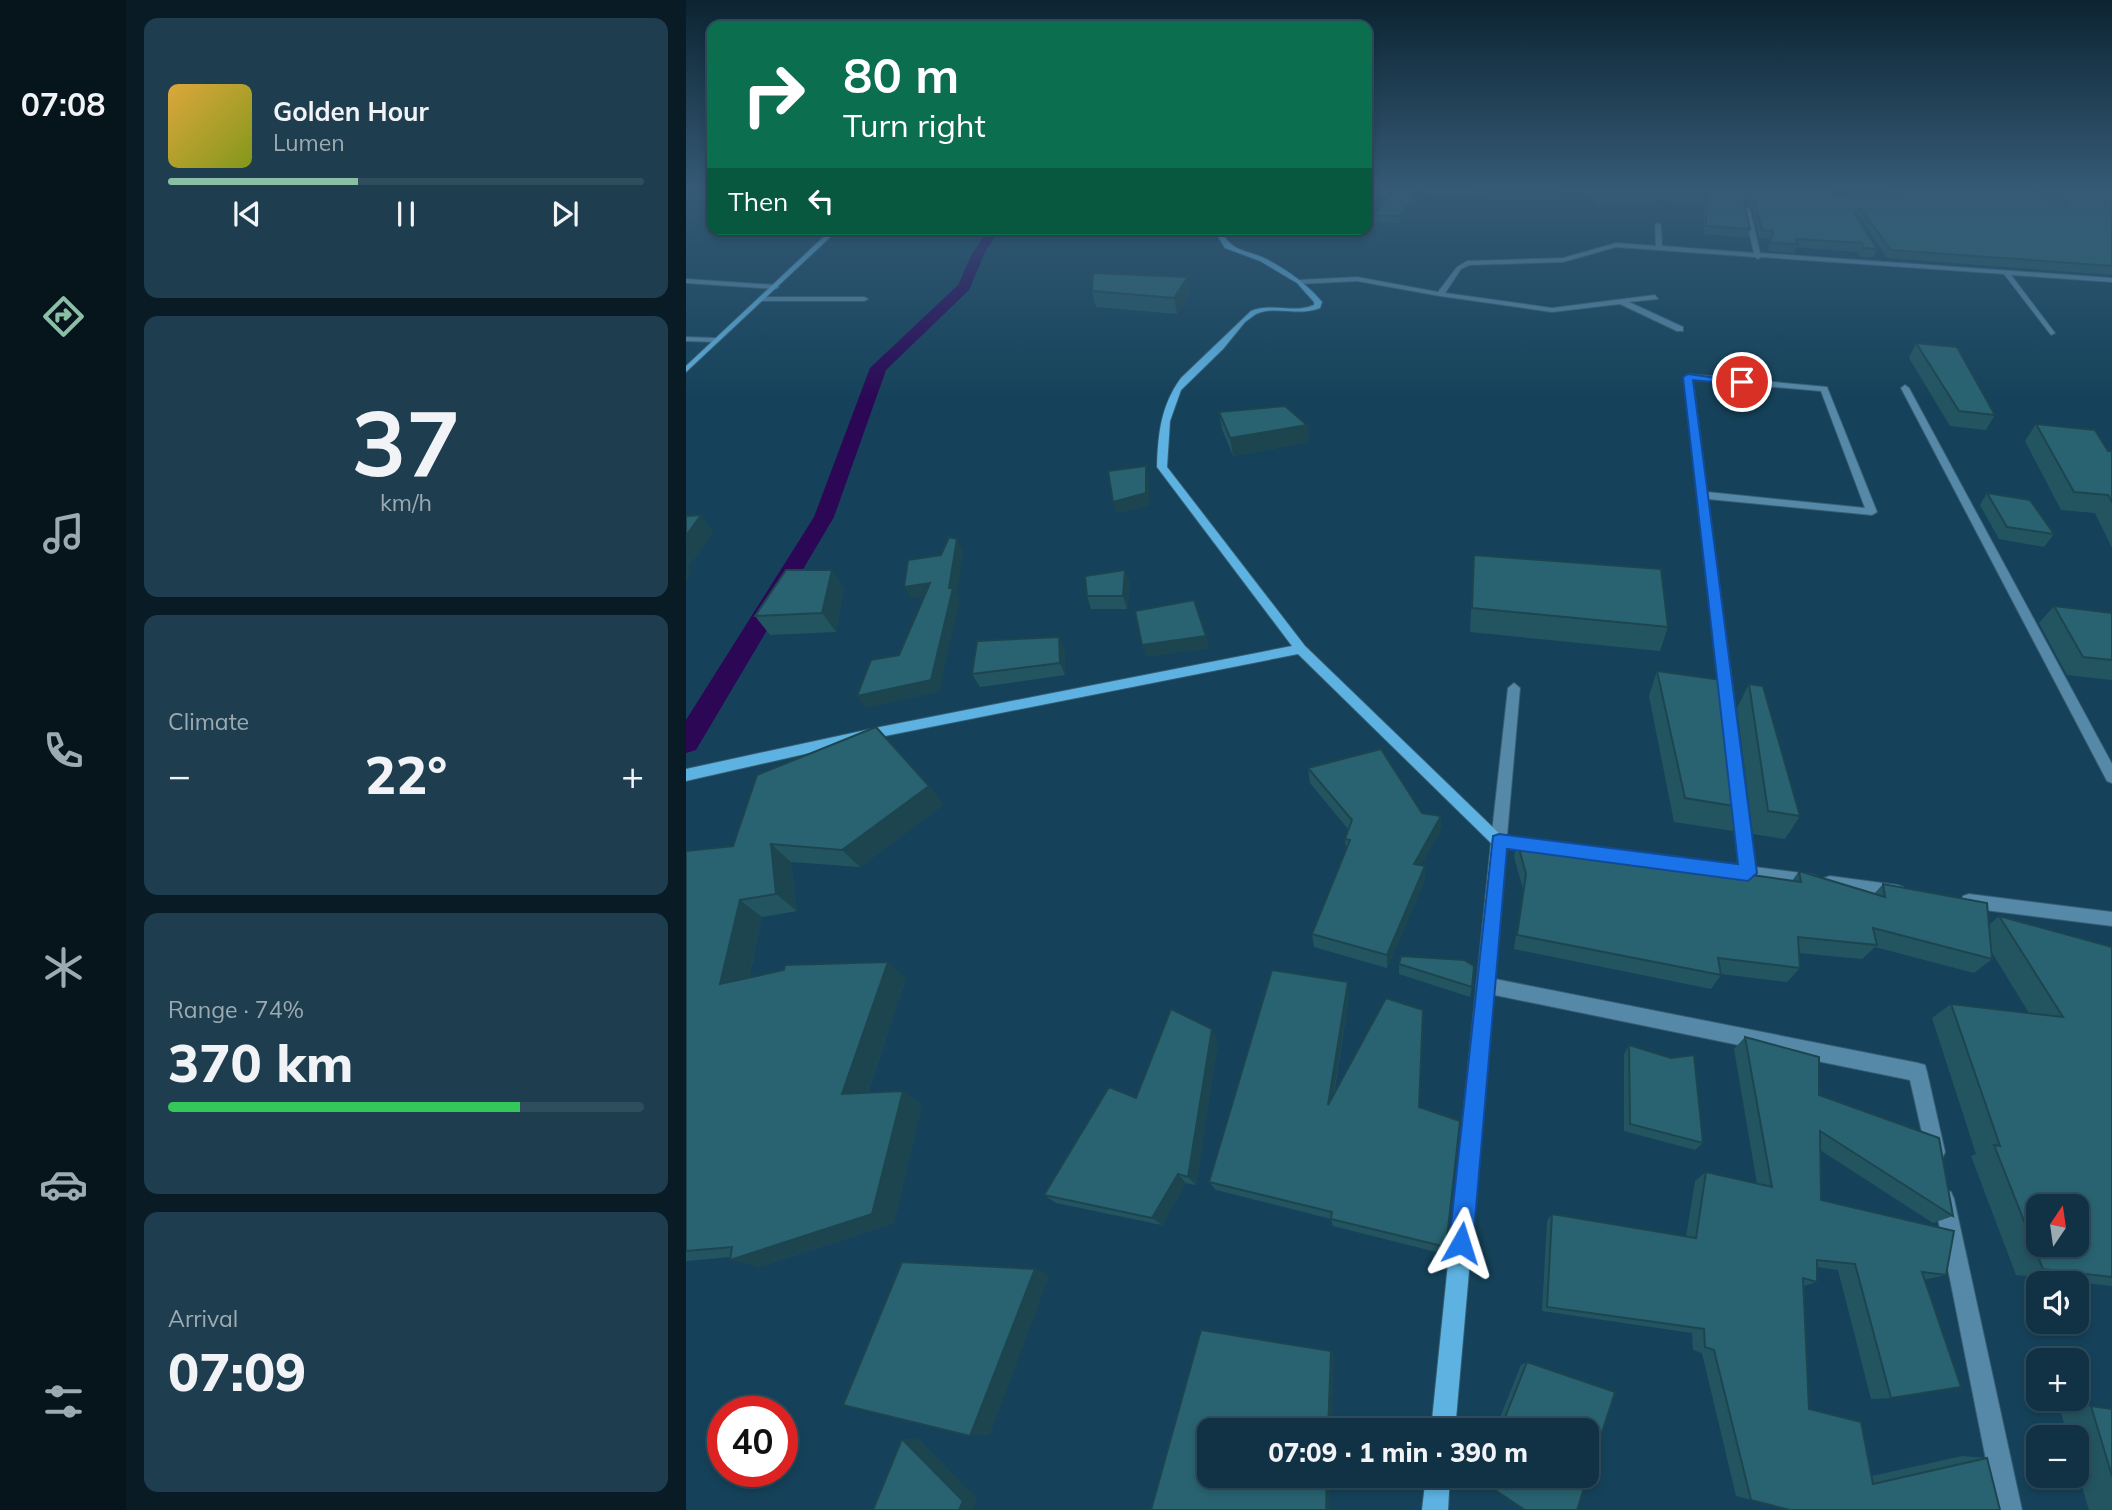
<!DOCTYPE html>
<meta charset="utf-8">
<style>
:root{--surface:#103244;--page:#1e3e4f;--text:#f1f3f6;--muted:#9caab2;--line:#304d5d;--accent:#8abfa5}
body{margin:0;font-family:Mulish,sans-serif;background:var(--page);color:var(--text);height:100vh;display:flex;flex-direction:column;font-size:26px;white-space:nowrap}
*{box-sizing:border-box;margin:0}
p{font-size:23px;color:var(--muted)}
.icon{flex:none;width:38px;height:38px;fill:none;stroke:currentColor;stroke-width:2;stroke-linecap:round;stroke-linejoin:round}
.map{position:relative;flex:1;overflow:hidden}
.side{display:flex;flex-direction:column;gap:18px;padding:18px;background:#091c25;width:560px}
.side>*{flex:none}
.guide{position:absolute;left:21px;top:21px;width:665px;height:214px;border-radius:14px;box-shadow:0 4px 10px #0003,0 0 0 2px var(--line);background:#0b6e4f;color:#fff;overflow:hidden}
.needle{width:46px;rotate:13deg}
.controls{position:absolute;left:1340px;top:1194px;display:grid;gap:14px}
.controls a{display:grid;place-items:center;width:63px;height:63px;border-radius:14px;background:var(--surface);box-shadow:0 4px 10px #0003,0 0 0 2px var(--line);font-size:35px}
.speed{position:absolute;left:21px;top:1396px;display:flex;gap:14px;font-size:35px;font-weight:700;text-align:center}
.speed>*{display:grid;place-content:center;width:91px;height:91px;border-radius:50%;background:var(--surface);box-shadow:0 4px 10px #0003,0 0 0 2px var(--line);line-height:1}
.speed .limit{border:10px solid #d22;background:#fff;color:#111}
.pin{position:absolute;display:grid;place-items:center;width:60px;height:60px;color:#fff;margin:-30px;border:4px solid #fff;border-radius:50%;box-shadow:0 2px 7px #0007}
.me{position:absolute;width:77px;margin:-38px;rotate:6deg;stroke-linejoin:round;filter:drop-shadow(0 0 5px #0008)}
.turn{display:flex;align-items:center;gap:24px;height:147px;padding:0 21px;font-size:32px}
.turn .icon{width:91px;height:91px;stroke-width:2.5}
.turn b{display:block;font-size:49px;line-height:60px}
.then{display:flex;align-items:center;height:66px;padding:0 21px;background:#0003;gap:14px;font-size:26px}
.big{font-size:52px;font-weight:800;line-height:1.1}
.side .card{flex:1;display:flex;flex-direction:column;justify-content:center;gap:10px;min-width:0;padding:0 24px;border-radius:14px;background:var(--page)}
.side .dial{align-items:center;gap:0}
.dial b{font-size:91px;line-height:1}
.song{display:flex;align-items:center;gap:21px}
.cover{width:84px;height:84px;border-radius:10px;background:linear-gradient(135deg,hsl(40 70% 55%),hsl(70 70% 35%))}
.played{height:7px;border-radius:4px;background:linear-gradient(90deg,var(--accent) 40%,var(--line) 40%)}
.keys{display:flex;justify-content:space-around;direction:ltr}
.heat{display:flex;justify-content:space-between;align-items:center;font-size:38px;direction:ltr}
.charge{height:10px;border-radius:5px;background:linear-gradient(90deg,#34c759 74%,var(--line) 0)}
.trip{position:absolute;left:511px;top:1418px;width:402px;height:70px;border-radius:14px;background:var(--surface);box-shadow:0 4px 10px #0003,0 0 0 2px var(--line);font-weight:800;line-height:70px;text-align:center}
main{display:flex;flex:1;min-height:0}
.tabs{display:flex;flex-direction:column;width:126px;justify-content:space-around;align-items:center;background:#06141b;color:var(--muted)}
.tabs .icon{width:49px;height:49px}
.tabs .active{color:var(--accent)}
.tabs b{font-size:32px;color:var(--text)}
.map>svg:first-child{display:block}
</style>
<main>
<nav class="tabs">
<b>07:08</b>
<svg class="icon active" aria-label="directions" viewBox="0 0 24 24"><path d="M12 3l9 9-9 9-9-9zM9 14v-3h6M13 9l2 2-2 2"/></svg>
<svg class="icon" aria-label="music" viewBox="0 0 24 24"><path d="M9 18V5l10-2v13"/><circle cx="6" cy="18" r="3"/><circle cx="16" cy="16" r="3"/></svg>
<svg class="icon" aria-label="phone" viewBox="0 0 24 24"><path d="M5 4h4l2 5-3 2q2 4 5 5l2-3 5 2v4C11 20 4 13 5 4z"/></svg>
<svg class="icon" aria-label="climate" viewBox="0 0 24 24"><path d="M12 3v18M4 7l16 10M4 17L20 7"/></svg>
<svg class="icon" aria-label="car" viewBox="0 0 24 24"><path d="M5 17H2v-5l4-1 3-4h7l3 4 3 1v5h-3M9 17h6M6 11h13"/><circle cx="7" cy="17" r="2"/><circle cx="17" cy="17" r="2"/></svg>
<svg class="icon" aria-label="filters" viewBox="0 0 24 24"><path d="M4 7h16M4 17h16"/><circle cx="9" cy="7" r="2"/><circle cx="15" cy="17" r="2"/></svg>
</nav>
<section class="side">
<div class="card">
<div class="song"><i class="cover"></i><div><b>Golden Hour</b><p>Lumen</p></div></div>
<div class="played"></div>
<div class="keys"><svg class="icon" aria-label="previous" viewBox="0 0 24 24"><path d="M18 5L8 12l10 7zM5 5v14"/></svg><svg class="icon" aria-label="pause" viewBox="0 0 24 24"><path d="M8 5v14M16 5v14"/></svg><svg class="icon" aria-label="next" viewBox="0 0 24 24"><path d="M6 5l10 7-10 7zM19 5v14"/></svg></div>
</div>
<div class="card dial"><b>37</b><p>km/h</p></div>
<div class="card"><p>Climate</p>
<div class="heat"><a>−</a><b class="big">22°</b><a>+</a></div>
</div>
<div class="card"><p>Range · 74%</p><b class="big">370 km</b><div class="charge"></div></div>
<div class="card"><p>Arrival</p><b class="big">07:09</b></div>
</section>
<div class="map">
<svg width="1426" height="1510" viewBox="0 0 1426 1510">
<rect width="100%" height="100%" fill="#15425a"/>
<g fill="none" stroke-linecap="round" stroke-linejoin="round">
<path fill="#2b0756" fill-rule="evenodd" d="M303,229H315L299,252L283,290L200,370L148,517L10,750L0,753V720L128,517L184,368L272,285L287,252Z"/>
<g stroke="#365e74" stroke-width="2">
<path id="street" d="M699,189H705L700,195H696Z
M1061,208L1064,210L1074,253L1426,278V282L1325,275L1369,333L1365,335L1318,274L1075,257L1072,259L1069,257L930,247L877,262L783,265L775,269L759,293L866,308L969,295L972,299L943,302L997,327V331H991L934,304L866,312L754,296L671,281L613,284L610,282L613,280L671,277L752,292L771,267L781,261L877,258L930,243L970,246L969,225L972,223L975,225L976,246L1068,253L1058,210Z
M0,279L90,285L93,287L90,289L0,283Z
M76,297H178L182,299L178,301H73Z
M0,337L30,338L34,340L30,342L0,341Z
M1002,374L1141,387L1191,512L1186,515L1022,499L1048,698L1041,703L1034,698L998,377ZM1007,380L1135,391L1179,508L1021,492Z
M1219,385L1223,388L1426,764V783L1421,781L1215,388Z
M828,683L834,688L821,836L855,841L858,846L855,851L850,852L813,847L808,846L805,841L822,688Z
M1053,792L1058,794L1060,798L1069,867L1124,874L1130,876L1132,881L1130,886L1124,888L954,865L952,860L954,855L960,853L1053,865L1046,798L1048,794Z
M1144,876L1211,885L1217,887L1219,892L1217,897L1211,899L1144,890L1138,888L1136,883L1138,878Z
M1283,894L1426,912V926L1283,908L1277,906L1275,901L1277,896Z
M799,977L1232,1063L1239,1065L1241,1072L1259,1152L1256,1159L1249,1162L1242,1159L1224,1080L799,993L793,991L790,985L793,979Z
M1258,1189L1265,1192L1268,1199L1336,1510H1310L1248,1199L1251,1192Z"/>
</g>
<g stroke="#365e74" stroke-width="2">
<path id="secondary" d="M146,229H153L0,372V366Z
M527,229H533C548,253 555,248 578,258C600,269 620,283 636,302L634,308C612,317 590,305 570,314L559,322L537,349L495,390L484,421L481,467L619,646L821,841L769,1430H745L805,843L612,654L194,737L0,781V769L194,727L606,646L471,467C472,434 475,405 495,378L565,311C585,302 608,314 628,305V302L611,283L574,261L539,248Z
M740,1475H764L762,1510H736Z"/>
</g>
<use href="#street" fill="#5688a7" fill-rule="evenodd"/>
<use href="#secondary" fill="#5eb2e2" fill-rule="evenodd"/>
</g>
<path fill="#235561" d="M709,189H824L835,190L834,197L829,200L736,193L714,223H688V215Z
M842,189H1148L1149,196L1208,199L1202,189H1426V275L1201,258L1172,215L1171,216L1191,249L1188,257H1174L1172,252L1110,247L1108,253L1082,251L1084,239L1073,238L1067,209L1062,206L1059,208L1064,229L1062,238L1018,234V204L966,199L964,204H957L956,206L909,204V194L874,192L871,200L840,198L841,190Z
M406,291L504,292L491,314L410,307Z
M1230,343L1309,415L1300,430L1264,426L1223,358Z
M533,412L621,425L623,442L547,456L536,429Z
M1350,424L1426,451V548L1409,513L1375,510L1339,441Z
M1301,493L1368,534L1358,547L1313,539L1294,505Z
M788,555L982,627L974,651L784,632Z
M146,570L158,589L150,632L84,635L69,616Z
M444,582L441,609H405L401,596Z
M1368,606L1426,613V680L1381,675L1353,623Z
M379,649V675L294,687L286,674Z
M971,671L1060,808L1047,831L988,822L963,696Z
M1063,684L1114,816L1099,839L1067,834L1051,708Z
M622,768L736,813L755,816L754,831L735,865L739,866V880L701,968L628,947L626,934L660,850L659,839L662,829L624,783Z
M243,786L257,805L174,867L105,862L111,911L76,917L63,978H220L182,1092L217,1091L236,1104L208,1223L73,1267L44,1257L0,1261V851L47,846Z
M831,841L1106,881L1113,871L1188,894L1197,884L1303,925L1313,916L1426,947V1286L1330,1275L1285,1156L1290,1154L1246,1018L1265,1004L1343,1013L1305,951L1306,959L1288,973L1189,947L1176,959L1113,953L1114,968L1101,982L1035,974V975L1025,989L828,949L837,889L828,857Z
M713,964L786,987L784,997L713,974Z
M663,996L648,1095L733,1107L760,1247L758,1254L647,1226L645,1219L530,1190L523,1182Z
M1059,1037L1133,1095L1267,1216L1247,1223L1134,1150L1135,1200L1260,1275L1238,1280L1205,1398L1185,1399L1152,1270L1131,1267V1282L1118,1286L1123,1409L1186,1476L1276,1456L1301,1458L1103,1510L1050,1496L1016,1353L1007,1350L1006,1333L856,1311L861,1221L866,1214L1000,1237L1009,1181L1020,1172L1071,1184L1048,1049Z
M532,1041L510,1185L500,1183L476,1225L370,1203L358,1195L450,1098Z
M943,1045L1017,1143L1009,1150L938,1131V1054Z
M841,1362L929,1392L891,1510H839L790,1477L791,1475H901V1430H809L835,1365Z
M1373,1406H1405L1426,1409V1510H1403L1391,1470V1437H1382Z"/>
<path fill="#1d454f" d="M733,189H736V193L714,223V216Z
M835,190L834,197L829,200L830,192Z
M1065,198L1062,206L1055,211L1058,203Z
M502,277L504,292L491,314L488,298Z
M621,425L623,442L547,456L544,438Z
M460,466L463,478L464,505L431,514L427,502Z
M15,515L28,531L2,568L5,572L0,582V536Z
M271,539L277,552L271,595L274,600L253,692L180,708L171,696L245,680Z
M146,570L158,589L150,632L136,613Z
M439,570L444,582L441,609L437,596Z
M244,583L251,595L225,599L218,587Z
M520,636L523,649L460,657L456,645Z
M373,637L379,649V675L374,663Z
M243,786L257,805L174,867L156,850Z
M755,816L754,831L728,878V864Z
M85,844L105,862L111,911L90,894Z
M739,866V880L701,968V955Z
M54,900L76,917L58,999L34,984Z
M202,962L220,978L177,1106L156,1094Z
M662,982L663,996L644,1116L642,1105Z
M526,1029L532,1041L510,1185L502,1177Z
M217,1091L236,1104L208,1223L73,1267L44,1260Z
M492,1174L500,1183L476,1225L466,1218Z
M349,1269L364,1275L304,1435L284,1436Z
M645,1351L648,1354L646,1430H642Z
M232,1438L291,1498L286,1510H273L216,1439Z
M641,1475H644L643,1510H640Z"/>
<path fill="#296371" stroke="#1d454f" stroke-width="2" fill-rule="evenodd" d="M709,189H733L714,216L688,215Z
M779,189H824L835,190L830,192Z
M842,189H873L872,192L841,190Z
M911,189H1148L1149,196L1216,199L1209,189H1345L1374,206L1383,203L1360,189H1426V266L1205,250L1174,208L1169,214L1191,249L1177,248L1176,243L1110,239L1111,244L1084,243L1087,231L1076,230L1069,202L1065,198L1058,203L1064,229L1020,226V196L967,191L966,197L958,196V198L911,196Z
M407,273L502,277L488,298L406,291Z
M1230,343L1271,347L1309,415L1273,411Z
M599,406L621,425L544,438L533,412Z
M1350,424L1409,430L1422,451H1426V502L1422,495L1388,492Z
M460,466V493L427,502L422,471Z
M1301,493L1344,500L1368,534L1321,527Z
M15,515L0,536V516Z
M263,537L271,539L263,588H267L245,680L171,696L185,660L213,655L244,583L218,587L222,560L255,555Z
M788,555L975,569L982,627L786,608Z
M100,570H146L136,613L69,616Z
M439,570L437,596H401L399,576Z
M508,600L520,636L456,645L449,611Z
M1368,606L1426,613V660L1397,657Z
M373,637L374,663L286,674L291,641Z
M971,671L1043,681L1060,808L999,798Z
M1063,684L1077,686L1114,816L1082,811Z
M190,727L243,786L156,850L85,844L90,894L54,900L34,984L98,970L99,965L202,962L156,1094L217,1091L186,1214L44,1260L46,1247L0,1251V851L47,846L71,775Z
M695,749L736,813L755,816L728,864L739,866L701,955L626,934L664,840L659,839L666,820L622,768Z
M831,841L1115,882L1113,871L1199,897L1197,884L1301,903L1306,959L1187,928L1191,945L1112,937L1114,968L1032,958L1035,975L831,935L840,874Z
M1313,916L1426,947V1277L1357,1269L1308,1145L1314,1146L1265,1004L1377,1017ZM1353,1206H1391V1244H1353Z
M715,956L778,960L788,966L786,987L713,964Z
M586,970L662,982L642,1105L700,998L737,1010L733,1107L774,1121L760,1247L645,1219L646,1212L523,1182Z
M485,1009L526,1029L502,1177L492,1174L466,1218L358,1195L423,1087L450,1098Z
M1059,1037L1133,1057V1095L1253,1138L1267,1216L1134,1131L1135,1200L1268,1231L1260,1275L1236,1272L1275,1387L1205,1398L1169,1264L1131,1260V1282L1117,1278L1123,1409L1175,1422L1187,1484L1301,1458L1314,1510H1104L1065,1500L1028,1350L1019,1347L1018,1329L861,1307L866,1214L1010,1238L1020,1172L1086,1187Z
M943,1045L985,1058L1008,1055L1017,1143L944,1124Z
M216,1262L349,1269L284,1436L157,1405Z
M515,1330L645,1351L642,1430H523V1475H641L640,1510H465Z
M841,1362L929,1392L891,1510H839L794,1480L796,1475H901V1430H814Z
M1405,1406L1426,1409V1476Z
M216,1439L277,1501L273,1510H187Z"/>
<linearGradient id="sky" x2="0" y2="1"><stop stop-color="#0c2432"/><stop offset="0.47" stop-color="#355a76"/><stop offset="1" stop-color="#355a76" stop-opacity="0"/></linearGradient>
<rect width="1426" height="400" fill="url(#sky)"/>
<path fill="#1a73e8" stroke="#114b97" stroke-width="2" d="M1002,374L1061,382L1056,385L1007,380L1071,873L1062,881L821,849L787,1243L784,1252L775,1255L767,1252L763,1243L807,836L813,834L1052,864L997,377Z"/>
</svg>
<div class="controls">
<a><svg class="needle" viewBox="-14 -14 28 28"><path d="M0-13l5 13h-10z" fill="#e53935"/><path d="M0 13l5-13h-10z" fill="#9caab2"/></svg></a>
<a><svg class="icon" aria-label="sound" viewBox="0 0 24 24"><path d="M4 9h4l5-4v14l-5-4H4zM17 9q2 3 0 6"/></svg></a>
<a>+</a>
<a>−</a>
</div>
<div class="speed"><div class="limit">40</div></div>
<div class="pin" style="left:1056px;top:382px;background:#d93025"><svg class="icon" aria-label="arrive" viewBox="0 0 24 24"><path d="M6 21V4h12l-3 4 3 4H6"/></svg></div>
<svg class="me" style="left:775px;top:1243px" viewBox="-20 -20 40 40"><path d="M0-17L14 15 0 8-14 15z" fill="#1a73e8" stroke="#fff" stroke-width="4"/></svg>
<div class="trip">07:09 · 1 min · 390 m</div>
<div class="guide">
<div class="turn"><svg class="icon" aria-label="right" viewBox="0 0 24 24"><path d="M7 20v-9h11M14 6l5 5-5 5"/></svg><div><b>80 m</b>Turn right</div></div>
<div class="then">Then<svg class="icon" aria-label="left" viewBox="0 0 24 24"><path d="M17 20v-9H6M10 6l-5 5 5 5"/></svg></div>
</div>
</div>
</main>
